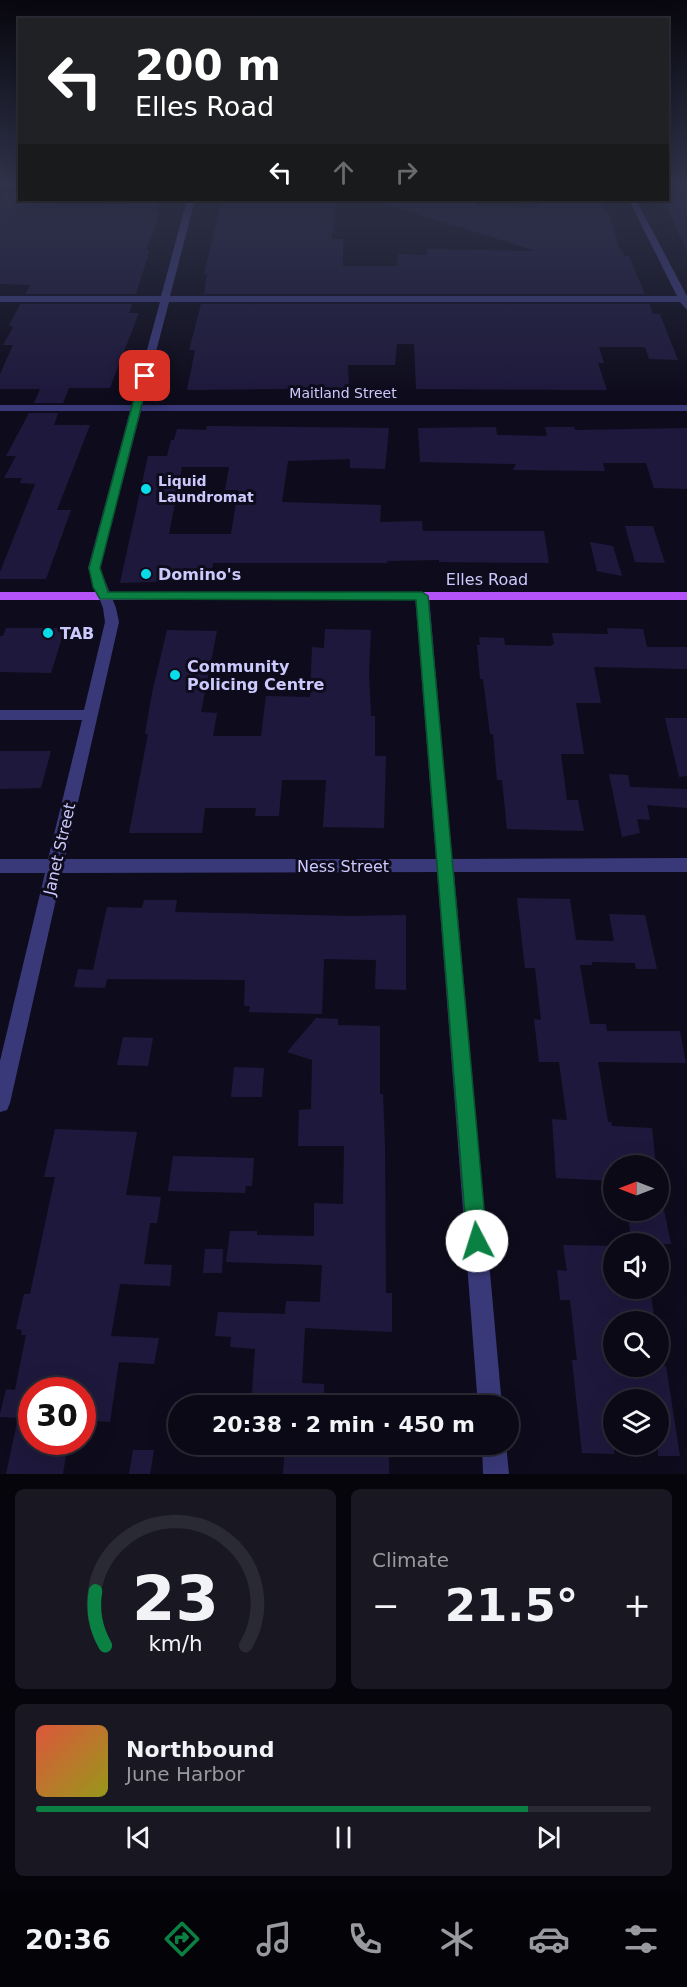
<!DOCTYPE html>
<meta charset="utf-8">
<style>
:root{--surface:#0a0915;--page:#181722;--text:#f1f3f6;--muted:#999aa0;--line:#2a2a34;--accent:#0b8043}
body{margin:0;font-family:"DejaVu Sans",sans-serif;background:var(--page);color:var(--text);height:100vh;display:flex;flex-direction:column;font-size:22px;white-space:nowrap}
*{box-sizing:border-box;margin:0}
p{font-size:20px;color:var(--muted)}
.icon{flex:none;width:33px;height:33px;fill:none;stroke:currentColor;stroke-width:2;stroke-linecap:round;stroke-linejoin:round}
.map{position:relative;height:1474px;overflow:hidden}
.panel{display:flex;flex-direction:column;gap:15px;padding:15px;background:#06050c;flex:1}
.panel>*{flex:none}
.banner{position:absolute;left:18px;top:18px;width:651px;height:183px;border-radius:0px;box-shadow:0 6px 24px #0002,0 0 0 2px var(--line);background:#202124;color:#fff;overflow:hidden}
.needle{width:39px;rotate:270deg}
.controls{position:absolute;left:603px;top:1155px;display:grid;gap:12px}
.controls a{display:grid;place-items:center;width:66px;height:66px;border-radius:50%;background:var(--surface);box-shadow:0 6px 24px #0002,0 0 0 2px var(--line);font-size:30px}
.speed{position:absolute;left:18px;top:1377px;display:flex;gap:12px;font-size:30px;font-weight:700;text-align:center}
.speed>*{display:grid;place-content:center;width:78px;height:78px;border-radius:50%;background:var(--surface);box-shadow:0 6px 24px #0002,0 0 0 2px var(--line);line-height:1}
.speed .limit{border:9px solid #d22;background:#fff;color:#111}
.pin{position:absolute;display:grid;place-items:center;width:51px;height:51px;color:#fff;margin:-26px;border-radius:12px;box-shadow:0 3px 9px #0006}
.me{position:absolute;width:66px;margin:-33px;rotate:355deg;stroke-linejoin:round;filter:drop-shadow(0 0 4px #0008)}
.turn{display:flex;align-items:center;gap:21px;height:126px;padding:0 18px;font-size:27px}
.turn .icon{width:78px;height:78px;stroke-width:2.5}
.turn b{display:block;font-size:42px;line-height:51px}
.lanes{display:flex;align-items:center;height:57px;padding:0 18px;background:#0003;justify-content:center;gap:30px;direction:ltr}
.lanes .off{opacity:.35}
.big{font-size:45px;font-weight:700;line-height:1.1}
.panel .tile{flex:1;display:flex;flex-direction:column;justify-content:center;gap:9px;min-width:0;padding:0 21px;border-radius:9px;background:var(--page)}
.panel .dial{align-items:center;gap:0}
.dial svg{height:156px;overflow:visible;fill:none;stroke:var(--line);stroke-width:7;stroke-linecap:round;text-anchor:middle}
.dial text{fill:var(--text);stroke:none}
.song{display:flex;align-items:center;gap:18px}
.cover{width:72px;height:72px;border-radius:9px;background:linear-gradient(135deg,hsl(10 70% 55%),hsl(60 70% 35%))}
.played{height:6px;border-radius:3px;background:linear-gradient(90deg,var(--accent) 80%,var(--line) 80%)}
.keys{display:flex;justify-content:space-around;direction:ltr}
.heat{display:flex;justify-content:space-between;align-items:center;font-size:33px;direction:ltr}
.panel .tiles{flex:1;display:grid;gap:15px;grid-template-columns:1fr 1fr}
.tile:last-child{grid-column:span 2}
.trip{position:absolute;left:168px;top:1395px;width:351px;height:60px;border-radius:30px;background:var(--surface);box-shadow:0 6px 24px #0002,0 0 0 2px var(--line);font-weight:700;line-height:60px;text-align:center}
.dock{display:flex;height:96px;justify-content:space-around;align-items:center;background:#040408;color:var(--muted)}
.dock .icon{width:42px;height:42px}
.dock .selected{color:var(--accent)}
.dock b{font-size:27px;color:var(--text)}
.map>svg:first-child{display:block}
</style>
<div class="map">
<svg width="687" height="1474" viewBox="0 0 687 1474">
<rect width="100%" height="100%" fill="#0e0c1c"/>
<path fill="#1e193c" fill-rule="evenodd" d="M668,187H687V251L668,210Z
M5,192H20V200H58L54,206L125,205L131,200H159L155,211H159L156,225L146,250H149L148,256L136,294H25L30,285L0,284V200Z
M222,200H336L332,239H343V266H397L398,254L427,255V249L536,251L386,204L387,200H473L478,206L539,207L537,200H601L606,214H609L618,244L624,256H629L645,294H204L207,274H204Z
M20,304H132L129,313H139L110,388H69L63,403H34L40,389H0V374L13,345H3L13,327L9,326Z
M201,304H649L653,314H660L678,360L649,359L645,347H599L604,363H598L607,390L416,389L414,344H397L395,365H348L349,388L187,390L195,350H189Z
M29,413H58L54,425H90L57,510H71L46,579H0V572L35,484L20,483L22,478H4L16,456H6Z
M207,426L389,428L385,469L350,468V459L288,461L282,502L381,505L380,522L422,521L423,531H544L549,563L439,562V560L387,561V563H213L211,580L120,583L148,456H167L171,440H174L177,429L206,430ZM182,467H229L225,490H238L231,534H169Z
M496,427L497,435L547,436L545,427H574L575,430L687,428V489L654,488L646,463H603L605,471L513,470L516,464L420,462L418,428Z
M625,526H653L665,563L635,562Z
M590,542L613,546L622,576L597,571Z
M6,628H65L51,673L0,672V636H3Z
M607,628L643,629L647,647H687V669L594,667L601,703H576L584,754H561L567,800H578L584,831L507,829L502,780H497L493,734H490L483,679H480L477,645H480L479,637L504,638L505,645L550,646L554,644L552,633L608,634Z
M325,629L371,630L369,673L371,716H375V756H386L384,828L323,827L326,780H282L279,816H255L256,808H205L202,833H129L148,734H145L152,693L167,630L217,631L201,712L217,713L213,736H261L266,696L310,697L312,647L324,648Z
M665,718H687V776L679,777Z
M0,751H51L41,788L0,789Z
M609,774L628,775L630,787L687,789V808L647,805L650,820L637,819L640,833L622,837Z
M517,898L570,899L576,940L614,941L609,914L645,915L657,969H636L635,963L592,962V965H580L590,1024H606L607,1031H680L686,1063L598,1062L608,1122H611L612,1126L652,1128L656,1166H614V1181L556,1178L552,1119L567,1120L559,1062H539L534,1019L541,1020L535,968H525Z
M144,900H177L175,912L349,916L406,915V990L375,989L376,960L324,959L322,1014L249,1012L250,1006H244L245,980L107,979L105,988L74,987L78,969L93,970L107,907L142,908Z
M316,1018L338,1019V1025L380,1026V1094H383L385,1146L386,1293H392V1332L305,1328L302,1383L324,1384V1406H251L255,1349L230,1347L231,1337L215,1336L218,1312L285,1314L286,1301L320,1302L322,1265L226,1262L230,1231H257V1235L314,1236V1203L343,1204L344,1146H298L299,1110L311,1109L312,1060L287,1052Z
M123,1037L153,1038L148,1066L117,1065Z
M234,1067L264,1068L262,1097H231Z
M55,1129L137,1132L126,1195L161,1197L157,1223H150L144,1264L172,1265L170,1286L120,1284L111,1336L159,1338L154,1364L119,1362L110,1422L82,1420V1390H32V1442H68L63,1474H6L18,1418L0,1417V1414L6,1389L15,1390L26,1335H21L22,1330L16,1329L24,1294H30L55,1177H44Z
M173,1156L254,1158L252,1186H246L245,1193L168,1191Z
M627,1210H664L671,1244H632Z
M563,1245L614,1246V1288H650L655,1322H614V1366H666L680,1456H658V1400H614V1454L582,1453L572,1360H577L570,1300H560L557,1270L567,1271Z
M205,1249H223L222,1273H203Z
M285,1444H389V1474H283Z
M133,1450H154L150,1474H129Z"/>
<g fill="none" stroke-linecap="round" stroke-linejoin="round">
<path fill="#393979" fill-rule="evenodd" d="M187,200H195L170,296H677L629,200H636L687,296V310L680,302H169L142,405H687V411H141L100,568L116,608L119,622L65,859H436L415,596L422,592L429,596L452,859L687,858V872H454L502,1406H478L437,872L62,873L10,1103L7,1110L0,1112V1061L45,873H0V859H48L82,720H0V710H84L105,622L103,608L88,568L130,411H0V405H132L160,302H0V296H161Z
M482,1444H506L509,1474H483Z"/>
<path fill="#b454f8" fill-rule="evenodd" d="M0,592H687V600H0Z"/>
</g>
<linearGradient id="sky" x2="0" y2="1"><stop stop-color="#08070f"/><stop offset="0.47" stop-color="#30344b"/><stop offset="1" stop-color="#30344b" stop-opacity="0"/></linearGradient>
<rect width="687" height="392" fill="url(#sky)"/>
<path fill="#0b8043" stroke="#07532c" stroke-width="1.5" d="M145,373L149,376L100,568L108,592H422L428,596L487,1241L484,1248L477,1251L470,1248L467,1241L416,600L100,599L93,587L89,568L140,376Z"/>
<g fill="#09dce9" stroke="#0e0c1c" stroke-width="2">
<circle cx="146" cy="489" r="6"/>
<circle cx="146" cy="574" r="6"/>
<circle cx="48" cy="633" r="6"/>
<circle cx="175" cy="675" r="6"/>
</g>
<g text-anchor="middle" stroke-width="6" stroke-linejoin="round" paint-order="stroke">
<g font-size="14" fill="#ccc9fd" stroke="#0e0c1c">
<text x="343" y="398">Maitland Street</text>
</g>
<g font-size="14" font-weight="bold" fill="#ccc9fd" stroke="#0e0c1c" text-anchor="start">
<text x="158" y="486">Liquid<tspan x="158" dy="16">Laundromat</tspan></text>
</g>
<g font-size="16" font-weight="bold" fill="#ccc9fd" stroke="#0e0c1c" text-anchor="start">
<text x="158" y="580">Domino's</text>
<text x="60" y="639">TAB</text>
<text x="187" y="672">Community<tspan x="187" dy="18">Policing Centre</tspan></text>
</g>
<g font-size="16" fill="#ccc9fd" stroke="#0e0c1c">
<text x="487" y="585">Elles Road</text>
<text transform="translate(59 849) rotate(-77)" y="6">Janet Street</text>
<text x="343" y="872">Ness Street</text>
</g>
</g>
</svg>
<div class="controls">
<a><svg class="needle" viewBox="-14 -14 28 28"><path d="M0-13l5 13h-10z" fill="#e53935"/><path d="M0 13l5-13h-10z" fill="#999aa0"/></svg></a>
<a><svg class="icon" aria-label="sound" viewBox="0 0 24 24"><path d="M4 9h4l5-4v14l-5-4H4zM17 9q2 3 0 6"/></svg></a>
<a><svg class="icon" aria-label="search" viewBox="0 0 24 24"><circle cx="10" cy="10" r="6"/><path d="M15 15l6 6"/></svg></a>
<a><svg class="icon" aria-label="layers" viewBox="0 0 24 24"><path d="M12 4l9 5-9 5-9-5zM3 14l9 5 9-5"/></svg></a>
</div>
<div class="speed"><div class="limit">30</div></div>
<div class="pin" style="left:145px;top:376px;background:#d93025"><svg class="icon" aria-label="arrive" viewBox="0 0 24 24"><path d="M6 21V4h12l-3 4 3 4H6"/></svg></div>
<svg class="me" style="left:477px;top:1241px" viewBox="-20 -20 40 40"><circle r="19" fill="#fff"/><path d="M0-13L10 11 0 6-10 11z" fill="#0b8043"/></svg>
<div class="trip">20:38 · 2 min · 450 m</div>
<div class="banner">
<div class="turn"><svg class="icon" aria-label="left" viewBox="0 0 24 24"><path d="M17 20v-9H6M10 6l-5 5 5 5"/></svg><div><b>200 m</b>Elles Road</div></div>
<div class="lanes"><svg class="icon" aria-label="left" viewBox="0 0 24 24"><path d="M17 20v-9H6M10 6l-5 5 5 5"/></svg><svg class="icon off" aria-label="ahead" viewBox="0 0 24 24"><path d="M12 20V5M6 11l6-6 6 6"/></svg><svg class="icon off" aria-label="right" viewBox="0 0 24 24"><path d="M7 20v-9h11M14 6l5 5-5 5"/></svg></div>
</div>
</div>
<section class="panel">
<div class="tiles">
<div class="tile dial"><svg viewBox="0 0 100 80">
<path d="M14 69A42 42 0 1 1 86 69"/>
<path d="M14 69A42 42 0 0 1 9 41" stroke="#0b8043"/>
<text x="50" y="56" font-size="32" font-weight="700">23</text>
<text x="50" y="72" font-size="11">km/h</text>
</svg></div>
<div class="tile"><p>Climate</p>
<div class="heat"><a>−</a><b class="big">21.5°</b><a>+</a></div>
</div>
<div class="tile">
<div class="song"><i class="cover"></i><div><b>Northbound</b><p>June Harbor</p></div></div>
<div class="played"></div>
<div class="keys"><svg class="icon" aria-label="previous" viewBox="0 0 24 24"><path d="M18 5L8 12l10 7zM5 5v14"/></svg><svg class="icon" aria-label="pause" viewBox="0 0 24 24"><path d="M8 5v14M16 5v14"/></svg><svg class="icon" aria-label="next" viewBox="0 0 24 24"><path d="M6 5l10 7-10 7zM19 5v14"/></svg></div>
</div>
</div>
</section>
<nav class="dock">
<b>20:36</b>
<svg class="icon selected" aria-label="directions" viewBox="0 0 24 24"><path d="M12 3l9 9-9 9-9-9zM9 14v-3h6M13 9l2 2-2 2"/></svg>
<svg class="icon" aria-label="music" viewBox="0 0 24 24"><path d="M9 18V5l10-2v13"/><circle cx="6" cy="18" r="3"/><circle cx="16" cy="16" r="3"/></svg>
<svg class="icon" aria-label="phone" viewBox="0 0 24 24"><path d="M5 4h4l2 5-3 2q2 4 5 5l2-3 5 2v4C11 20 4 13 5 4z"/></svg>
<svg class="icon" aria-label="climate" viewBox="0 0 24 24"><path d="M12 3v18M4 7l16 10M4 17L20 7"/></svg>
<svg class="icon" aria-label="car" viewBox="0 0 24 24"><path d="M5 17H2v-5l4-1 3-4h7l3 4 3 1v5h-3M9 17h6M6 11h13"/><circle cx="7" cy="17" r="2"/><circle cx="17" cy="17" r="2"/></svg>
<svg class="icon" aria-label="filters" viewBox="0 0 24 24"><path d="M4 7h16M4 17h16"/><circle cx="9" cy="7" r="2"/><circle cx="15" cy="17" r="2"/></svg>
</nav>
